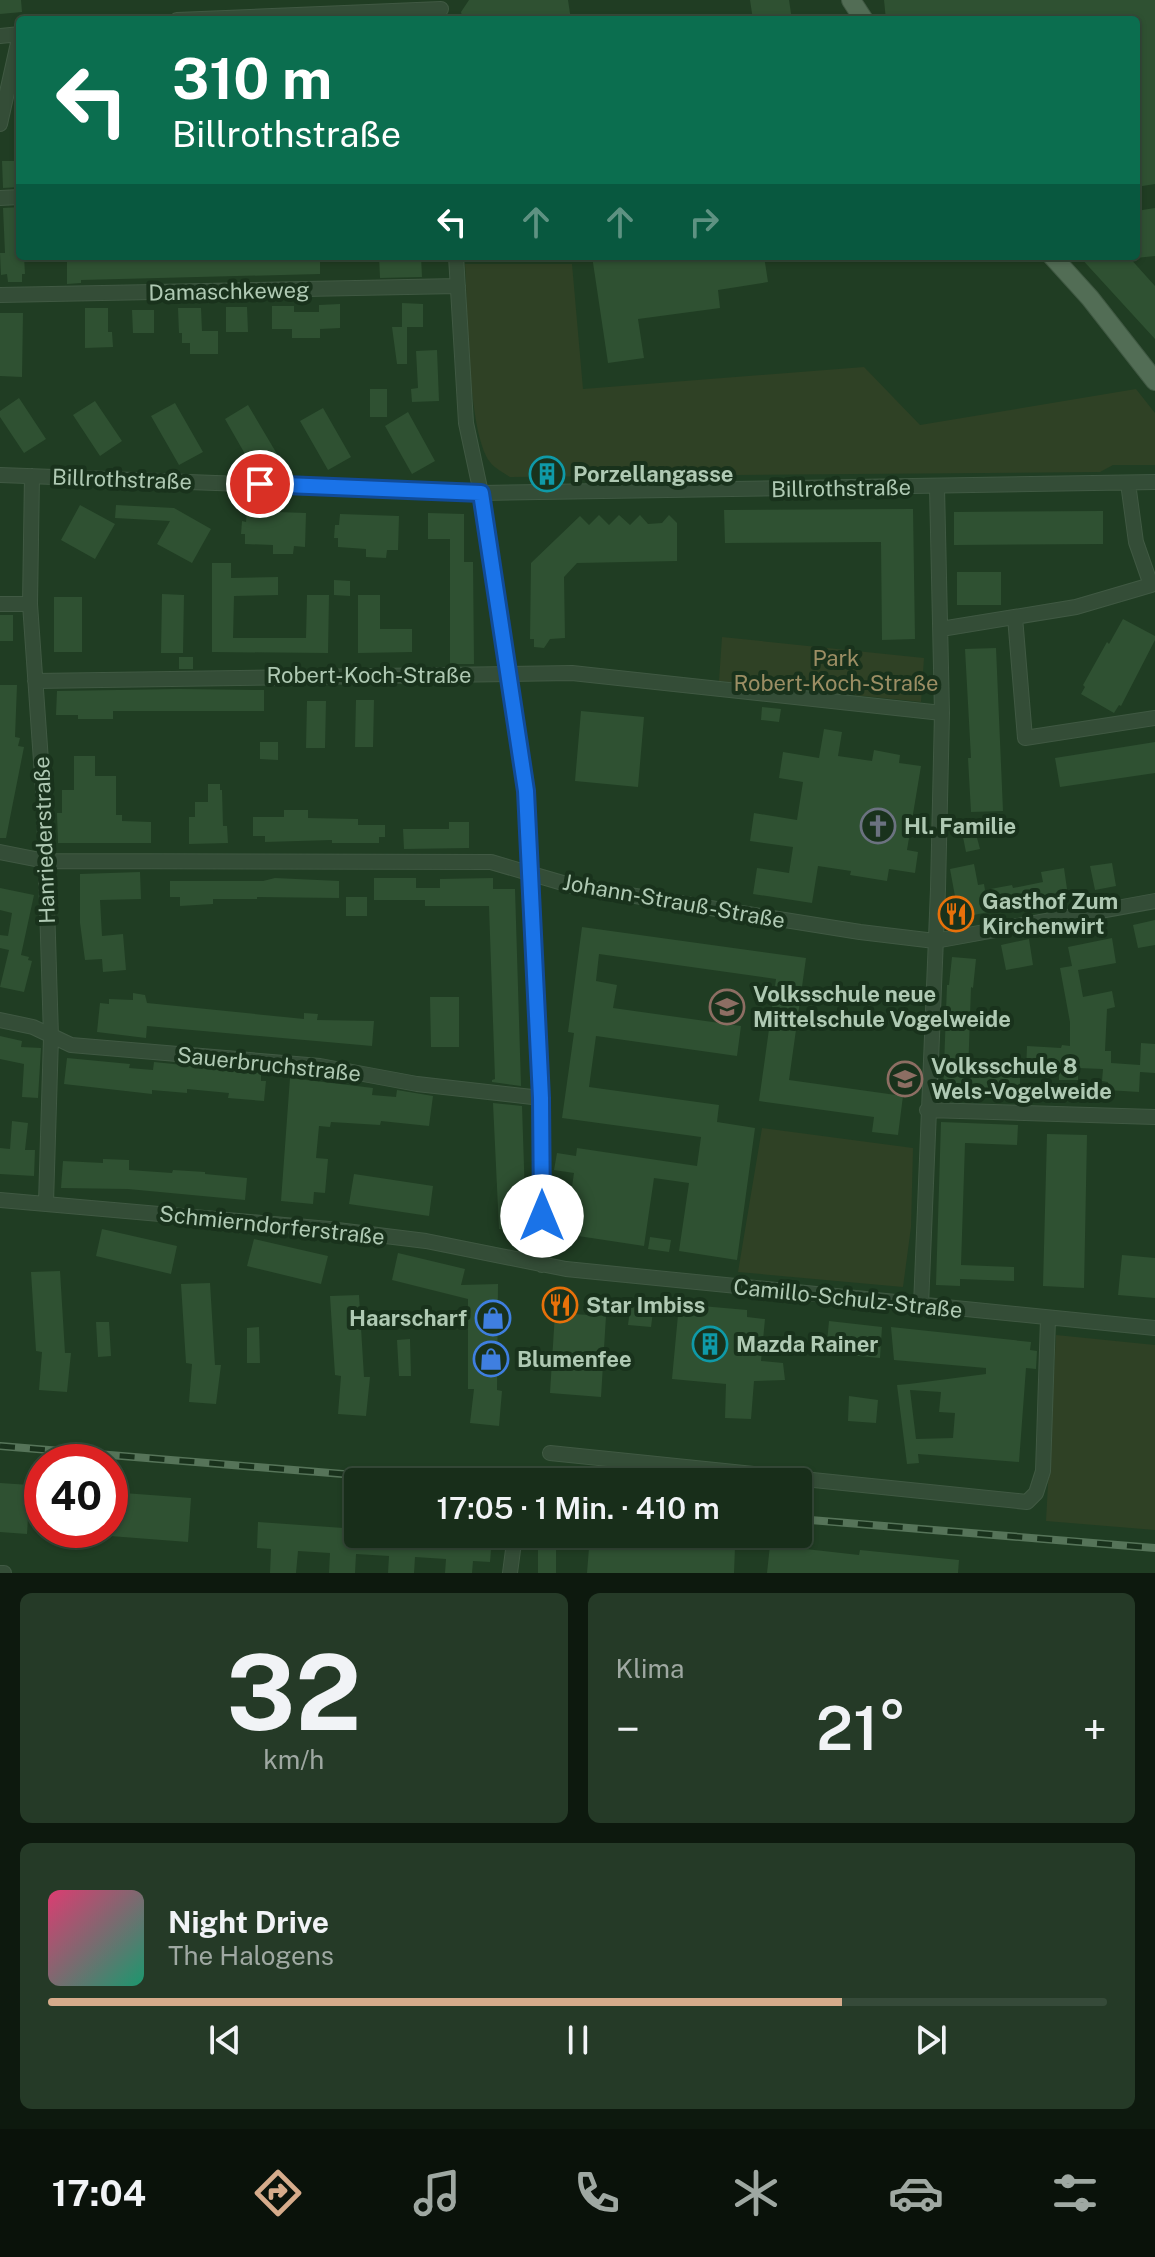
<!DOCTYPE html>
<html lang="de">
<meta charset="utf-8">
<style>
:root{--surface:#182e1a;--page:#253a27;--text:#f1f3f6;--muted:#9fa8a2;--line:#364a39;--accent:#d6ab8b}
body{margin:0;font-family:"Public Sans",sans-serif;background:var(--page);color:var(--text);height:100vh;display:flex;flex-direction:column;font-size:30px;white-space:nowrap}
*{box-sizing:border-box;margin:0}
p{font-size:26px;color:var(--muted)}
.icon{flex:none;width:44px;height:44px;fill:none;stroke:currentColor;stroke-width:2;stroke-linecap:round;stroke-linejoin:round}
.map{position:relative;height:1573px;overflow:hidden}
.panel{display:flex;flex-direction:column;gap:20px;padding:20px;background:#0d190e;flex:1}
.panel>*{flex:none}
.top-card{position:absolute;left:16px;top:16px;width:1124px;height:244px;border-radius:8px;box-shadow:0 2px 6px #0004,0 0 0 2px var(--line);background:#0b6e4f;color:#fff;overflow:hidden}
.speed{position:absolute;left:24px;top:1444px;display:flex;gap:16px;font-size:40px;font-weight:700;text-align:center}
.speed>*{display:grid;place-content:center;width:104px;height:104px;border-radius:50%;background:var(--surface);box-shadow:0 2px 6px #0004,0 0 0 2px var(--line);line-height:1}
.speed .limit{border:12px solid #d22;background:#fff;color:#111}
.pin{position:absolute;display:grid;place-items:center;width:68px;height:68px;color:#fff;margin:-34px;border:4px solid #fff;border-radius:50%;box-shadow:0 2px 8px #0007}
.me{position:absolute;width:88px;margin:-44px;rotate:0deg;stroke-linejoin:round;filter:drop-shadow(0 0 6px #0008)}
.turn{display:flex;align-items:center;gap:28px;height:168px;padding:0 24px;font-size:36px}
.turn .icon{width:104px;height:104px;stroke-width:2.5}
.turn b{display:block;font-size:56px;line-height:68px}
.lanes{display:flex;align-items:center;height:76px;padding:0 24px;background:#0003;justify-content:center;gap:40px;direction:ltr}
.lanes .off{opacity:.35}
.big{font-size:60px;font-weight:600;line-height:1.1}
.panel .widget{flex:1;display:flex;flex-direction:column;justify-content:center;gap:12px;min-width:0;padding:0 28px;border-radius:12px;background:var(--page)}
.panel .dial{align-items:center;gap:0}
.dial b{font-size:104px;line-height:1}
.song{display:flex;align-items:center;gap:24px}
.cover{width:96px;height:96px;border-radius:12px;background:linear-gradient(135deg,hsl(340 70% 55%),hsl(160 70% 35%))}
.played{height:8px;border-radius:4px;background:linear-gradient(90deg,var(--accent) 75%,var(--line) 75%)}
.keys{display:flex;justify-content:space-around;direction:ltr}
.heat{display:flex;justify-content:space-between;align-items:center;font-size:44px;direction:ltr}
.panel .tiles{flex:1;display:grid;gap:20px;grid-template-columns:1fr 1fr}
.widget:last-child{grid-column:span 2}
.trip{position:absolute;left:344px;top:1468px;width:468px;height:80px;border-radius:8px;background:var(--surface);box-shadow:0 2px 6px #0004,0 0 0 2px var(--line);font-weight:600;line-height:80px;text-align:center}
.tabs{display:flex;height:128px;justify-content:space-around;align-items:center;background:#0a120a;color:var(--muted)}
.tabs .icon{width:56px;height:56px}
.tabs .selected{color:var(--accent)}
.tabs b{font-size:36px;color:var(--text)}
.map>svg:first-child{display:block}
</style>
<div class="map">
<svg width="1155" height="1573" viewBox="0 0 1155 1573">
<rect width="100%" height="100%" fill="#203d23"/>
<path fill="#2f4125" d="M465,264H572L583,389L864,367L920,425L1136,389L1155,413V465H1113L1100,472L510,477C504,473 494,468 490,462C467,432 468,306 465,264Z
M722,637L924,658L921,702L719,681Z
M762,1128L913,1148L911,1227L903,1287L738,1272Z
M1056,1335L1155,1345V1530L1046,1521Z"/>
<path fill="#2f5132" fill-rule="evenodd" d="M0,0H21L22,12L0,14Z
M469,0H568L571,20H463L461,12Z
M750,0H789L792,20H753Z
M884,0H1155V184L1136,187V20H886Z
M2,161H20V187L3,188Z
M20,207V256H24L25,274H22V282H8L7,274L1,275L0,253H5L3,208Z
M1155,208V256L1136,258V211Z
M67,256H80V259L127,256H320V274L81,280V283L67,284Z
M379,256H421L422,277L380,278Z
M592,256H764L768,282L718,290L720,308L638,319L644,358L608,363Z
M1079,256H1128L1155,286V339Z
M402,303L423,304V327H407V364H397L392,327H402Z
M340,304V328L320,329V338H292V329H272V306H294V312H319V305Z
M226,307H247L248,332H226Z
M85,308H108V332H112L113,347L85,348Z
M178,308H201L202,331H218V354H190V343H182V333H179Z
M132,310H154V333H133Z
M0,313H23L22,377L0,376Z
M437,350L439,401L412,402L411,389L418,388L416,351Z
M370,389H387V417H370Z
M19,398L46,439L24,453L0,417V411Z
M95,401L122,441L100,456L73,415Z
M175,403L203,452L179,465L151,416Z
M248,405L277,454L253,468L225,419Z
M323,408L351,457L328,470L300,421Z
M408,412L435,461L412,474L385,426Z
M80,505L115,524L95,559L61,540Z
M116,505L174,508L211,529L192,563L157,544L170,521L115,518Z
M913,509L915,639L882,640L881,542L725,543L724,510Z
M247,511L306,513L305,547L294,546L293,554H273V545L245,544V534H241L242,521L246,522Z
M1103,511V544L954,545V512Z
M428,513L464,514V562H473L474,664H450V539H428Z
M340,514L399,516L398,550H387L386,558L366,557V549L338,547V538H334L335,525H339Z
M599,515L609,525L619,515L630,525L640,515L648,524L662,523L669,515L677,523V561L577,563L564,577L565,638L550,639L544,648L534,647V639H530L531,563L580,516L589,525Z
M212,563H231V578L278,577V595L234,596L233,638H306L307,595H329L328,653L212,652Z
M957,572H1001V605H957Z
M334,580L350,581V596L334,595Z
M162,594L184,595L183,653H161Z
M358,595H380V629H412V652L358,653Z
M54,597H82V652H54Z
M0,615H13V641H0Z
M1123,619L1155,636V640L1121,706L1119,705L1114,713L1081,694L1085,687L1083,685L1107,642L1109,644Z
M996,648L1003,811L971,812L968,758H971L965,649Z
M179,657H193V669H179Z
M0,685H17L15,737L20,738L18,746L24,747L6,838H0Z
M179,689L264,690V711H113V719H78V715H56L57,691Z
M356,700H374L373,747H355Z
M307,701H326L325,748H306Z
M762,707L781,709L779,722L761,720Z
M581,711L644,717L638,787L575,781Z
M824,729L842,732L838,756L872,761L874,750L900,755L899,763L921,766L907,850L918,852L915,873L889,869L887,881L850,875L851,871L818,866L812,903L753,894L757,868L789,873L793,847L750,841L754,813L797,820L803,782L779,778L783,752L819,758Z
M260,742H278V760L260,759Z
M1155,742V773L1060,787L1055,758Z
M74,756H95V776H116V815H122V821L151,822V843H58L57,813H62V790H74Z
M208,784H220V790H222L223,826H227L228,843L189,844V817H195V802H208Z
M284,810H308V818L358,819V825H385V837H379V843H332V840L265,842V836H253V817H284Z
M449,822H469V848L404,849L403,829H449Z
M976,834L980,849L966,852L963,837Z
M1112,863L1116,886L1095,890L1090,866Z
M974,864L978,885L984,884L985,890L1012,885L1013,888L1043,882L1041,872L1064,868L1068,896L959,918L950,869Z
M140,872L141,899L100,900L102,936L123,934L126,970L103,972L102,959L85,960L80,923V874Z
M275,878L339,881V898L257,897V899H213V904L180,906V897H170V881H263Z
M374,878H416V888H440V879L493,878V889H515L521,1086L492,1082V1080L495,1079L489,906H425V900H374Z
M0,888L34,895L21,955L29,957L28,960L32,961L24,992L0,987L9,950L0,948V935L8,936L12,913L0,910Z
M346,897H367V916H346Z
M1155,920V945L1138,948L1133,925Z
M582,927L806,958L789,1080L903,1096L898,1135L872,1132L874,1117L759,1101L776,979L599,954L596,981L617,985L613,1008L741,1026L737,1056L596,1036L589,1087L719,1105L717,1122L755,1128L737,1260L679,1251L689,1183L654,1178L644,1246L565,1234L574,1173L554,1170L557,1153L576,1156L577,1148L697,1166L701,1137L562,1118L574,1033L568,1032Z
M1112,938L1116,963L1078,970L1083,997L1112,991L1115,1007L1107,1009L1105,1051H1111V1063L1140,1065L1141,1043L1155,1044V1073L1140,1072L1139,1092L1107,1090L1108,1082L1102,1081L1103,1069L1078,1068V1080H1059V1073L1026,1072L1027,1046L1061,1048L1062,1045L1070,1046V1022L1060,968L1072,966L1068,947Z
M1029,939L1033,965L1006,970L1001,945Z
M952,957L976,959L973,988L971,987L968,1075L1020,1076V1097L943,1094L947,985H949Z
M133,993L145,995L147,1003L304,1019V1013L318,1014L317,1020L374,1021L372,1046L147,1026L146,1038L97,1032L100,1003L109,1004V999L133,1000Z
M430,997H459V1047H431Z
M0,1036L22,1041L21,1047L41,1048L38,1098L22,1097L24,1064L0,1059Z
M67,1058L130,1064L129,1068L153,1070L154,1062L261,1073V1081H266L264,1101L228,1098L229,1093L187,1089V1093L152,1090V1094L64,1084Z
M290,1078L373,1088L372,1095L396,1097L397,1090L433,1096L429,1126L381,1121L380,1125L331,1122L330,1127L319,1126L316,1158L328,1159L325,1193L314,1192L313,1204L281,1201Z
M493,1103L522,1106L526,1228L499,1229Z
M12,1121L28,1123L25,1150H35L34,1176L0,1174V1148L10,1149Z
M941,1122L1018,1125L1017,1145L965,1143L961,1265L1014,1267V1281L960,1279V1286L936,1285Z
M1047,1134L1087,1135L1084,1288L1043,1286Z
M103,1159L129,1160V1170L172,1173L173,1170L205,1172V1174L247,1178L245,1200L128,1189L61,1188L63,1161L103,1163Z
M354,1174L433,1186L429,1216L349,1204Z
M102,1229L177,1246L171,1274L96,1256Z
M650,1237L671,1240L669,1252L648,1249Z
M254,1239L328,1256L321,1284L247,1266Z
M398,1253L465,1269L461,1285L498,1284L497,1390L502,1391L499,1426L470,1423L474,1389H468V1299L392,1280Z
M1122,1255L1155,1258V1298L1118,1295Z
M60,1271L65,1353H71L67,1392L39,1390L42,1352L36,1351L31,1272Z
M210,1283L215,1365H221L216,1404L189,1402L192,1364L186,1363L181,1284Z
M359,1295L364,1377H370L366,1416L338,1414L341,1376L335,1375L330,1296Z
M631,1301L654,1304L651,1327L628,1325Z
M679,1304L747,1310V1317L765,1319L761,1361L783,1363L785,1380L754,1381L751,1419L725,1418L726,1384L672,1379Z
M555,1313L606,1316L601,1397L550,1393Z
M829,1321L882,1327L880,1358L826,1353Z
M96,1322H109L111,1356L98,1357Z
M259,1327L260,1363H247V1328Z
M891,1327L1031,1342L1030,1350L1037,1351L1036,1369L1026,1368L1019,1462L918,1454L919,1463L907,1464L897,1385L909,1384V1386V1384L986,1374V1368L894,1360ZM910,1390L941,1392L939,1412L955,1413L953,1438L916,1439Z
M410,1339L411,1376H399L397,1340Z
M849,1396L878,1400L876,1423L848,1421Z
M0,1483L30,1485L27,1534L0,1532Z
M110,1492L191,1498L188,1542L110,1536Z
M258,1522L358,1529V1534L492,1537L490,1562L473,1561L472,1573H445L446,1559L415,1557L414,1573H388L389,1556L356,1554L355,1573H329L330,1553L298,1551L296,1573H270L271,1549L257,1548Z
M538,1534H584L735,1547L734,1573H587L589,1548L572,1546L556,1547V1573H538Z
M770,1545L859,1555L860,1550L959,1560L958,1573H767Z"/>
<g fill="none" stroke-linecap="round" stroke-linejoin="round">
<g stroke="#405943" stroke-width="16">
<path id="minor" d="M177,20L441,9
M0,36L20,34L0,124
M0,198L20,197
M456,256L466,423L481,493L526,791L541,1098L542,1265
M0,295L458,286
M0,475L481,493L1155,482
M32,476L30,604L44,804L51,1037L46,1203
M0,604H30
M1015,617L1025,738L1155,718
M941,629L1076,607L1151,585L1136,542L1128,483
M35,681L572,673L942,713
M0,852L45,861L491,862L573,886L860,932L935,941L1155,901
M0,1020L33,1027L71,1045L320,1066L417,1084L541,1098
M927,1110L1155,1117
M0,1200L329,1229L426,1241L566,1269L1155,1328
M921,1306L938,889L942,713L937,487
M550,1453L1027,1502L1036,1493L1043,1471L1048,1319
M0,1573H4
M510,1573L513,1550"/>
</g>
<g stroke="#405943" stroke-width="20">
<path id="major" d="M851,0L864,20
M1052,256L1090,298L1155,381"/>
</g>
<use href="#minor" stroke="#344d37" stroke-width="14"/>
<use href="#major" stroke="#526d55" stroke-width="18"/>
<g stroke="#567459" stroke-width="8">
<path id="rail" d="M0,1446L441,1482
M798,1519L1155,1548"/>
</g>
<use href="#rail" stroke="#19321c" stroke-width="5" stroke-dasharray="15" stroke-linecap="butt"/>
</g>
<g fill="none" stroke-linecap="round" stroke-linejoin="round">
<g stroke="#114b97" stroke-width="20">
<path id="route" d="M260,484L481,493L526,791L541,1098L542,1216"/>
</g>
<use href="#route" stroke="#1a73e8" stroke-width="14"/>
</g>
<defs>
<g id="building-ring" transform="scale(1.8)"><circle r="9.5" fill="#19321c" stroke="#0f9aa8" stroke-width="1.5"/><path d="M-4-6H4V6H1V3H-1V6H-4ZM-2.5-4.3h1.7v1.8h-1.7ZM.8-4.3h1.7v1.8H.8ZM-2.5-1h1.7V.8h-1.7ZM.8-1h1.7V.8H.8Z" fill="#0f9aa8"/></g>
<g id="church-ring" transform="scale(1.8)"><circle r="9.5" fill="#19321c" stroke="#6b7280" stroke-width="1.5"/><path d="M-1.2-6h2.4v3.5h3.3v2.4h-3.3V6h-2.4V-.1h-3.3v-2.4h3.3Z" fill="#6b7280"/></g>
<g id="restaurant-ring" transform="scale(1.8)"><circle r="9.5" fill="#19321c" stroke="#e8710a" stroke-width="1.5"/><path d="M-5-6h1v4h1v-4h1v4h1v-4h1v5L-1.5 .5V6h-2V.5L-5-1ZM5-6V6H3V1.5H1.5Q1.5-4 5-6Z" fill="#e8710a"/></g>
<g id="school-ring" transform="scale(1.8)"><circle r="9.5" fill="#19321c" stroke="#8d6e63" stroke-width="1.5"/><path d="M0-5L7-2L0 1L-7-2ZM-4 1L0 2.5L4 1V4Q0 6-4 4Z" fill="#8d6e63"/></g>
<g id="shop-ring" transform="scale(1.8)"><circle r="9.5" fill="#19321c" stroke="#3f7fe0" stroke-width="1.5"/><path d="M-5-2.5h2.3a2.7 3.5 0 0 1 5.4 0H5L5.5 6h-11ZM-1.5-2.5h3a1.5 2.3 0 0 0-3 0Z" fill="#3f7fe0"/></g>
</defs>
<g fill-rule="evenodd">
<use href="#building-ring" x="547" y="474"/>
<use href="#church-ring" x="878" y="826"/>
<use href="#restaurant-ring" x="956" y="914"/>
<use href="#school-ring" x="727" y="1007"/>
<use href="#school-ring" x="905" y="1079"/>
<use href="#restaurant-ring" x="560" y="1305"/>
<use href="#shop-ring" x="493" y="1318"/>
<use href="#building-ring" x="710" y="1344"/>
<use href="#shop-ring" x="491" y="1359"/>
</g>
<g text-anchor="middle" stroke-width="8" stroke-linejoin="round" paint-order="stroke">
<g font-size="22" fill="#afc9b3" stroke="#19321c">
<text transform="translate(229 291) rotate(-1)" y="8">Damaschkeweg</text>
<text transform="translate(122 479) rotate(2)" y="8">Billrothstraße</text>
<text transform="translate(841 488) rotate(-1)" y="8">Billrothstraße</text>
<text x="369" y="683">Robert-Koch-Straße</text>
<text transform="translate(44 840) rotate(-92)" y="8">Hanriederstraße</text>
<text transform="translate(674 901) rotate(10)" y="8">Johann-Strauß-Straße</text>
<text transform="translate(269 1064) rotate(6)" y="8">Sauerbruchstraße</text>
<text transform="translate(272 1225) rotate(6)" y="8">Schmierndorferstraße</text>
<text transform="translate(848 1298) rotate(6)" y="8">Camillo-Schulz-Straße</text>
</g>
<g font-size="22" font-weight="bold" fill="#afc9b3" stroke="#19321c" text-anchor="start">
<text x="573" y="482">Porzellangasse</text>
<text x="904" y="834">Hl. Familie</text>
<text x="982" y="909">Gasthof Zum<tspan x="982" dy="25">Kirchenwirt</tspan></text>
<text x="753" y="1002">Volksschule neue<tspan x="753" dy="25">Mittelschule Vogelweide</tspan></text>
<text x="931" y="1074">Volksschule 8<tspan x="931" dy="25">Wels-Vogelweide</tspan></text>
<text x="586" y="1313">Star Imbiss</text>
<text x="467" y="1326" text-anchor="end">Haarscharf</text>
<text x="736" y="1352">Mazda Rainer</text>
<text x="517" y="1367">Blumenfee</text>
</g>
<g font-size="22" fill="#9c8e64" stroke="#19321c">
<text x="836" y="666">Park<tspan x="836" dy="25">Robert-Koch-Straße</tspan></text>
</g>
</g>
</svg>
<div class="speed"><div class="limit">40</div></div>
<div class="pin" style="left:260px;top:484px;background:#d93025"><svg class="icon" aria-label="arrive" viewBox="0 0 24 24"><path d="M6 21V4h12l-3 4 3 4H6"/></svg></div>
<svg class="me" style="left:542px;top:1216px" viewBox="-20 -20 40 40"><circle r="19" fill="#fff"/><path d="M0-13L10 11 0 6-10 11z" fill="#1a73e8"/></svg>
<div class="trip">17:05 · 1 Min. · 410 m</div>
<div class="top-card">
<div class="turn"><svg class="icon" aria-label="left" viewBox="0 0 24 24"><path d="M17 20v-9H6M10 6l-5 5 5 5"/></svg><div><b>310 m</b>Billrothstraße</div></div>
<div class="lanes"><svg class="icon" aria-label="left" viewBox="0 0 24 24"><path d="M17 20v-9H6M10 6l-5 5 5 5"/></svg><svg class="icon off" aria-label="ahead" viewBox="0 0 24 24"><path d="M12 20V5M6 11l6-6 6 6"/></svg><svg class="icon off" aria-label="ahead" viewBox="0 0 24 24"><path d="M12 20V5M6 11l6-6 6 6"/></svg><svg class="icon off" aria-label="right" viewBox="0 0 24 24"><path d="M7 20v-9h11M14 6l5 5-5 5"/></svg></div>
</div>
</div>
<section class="panel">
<div class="tiles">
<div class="widget dial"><b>32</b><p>km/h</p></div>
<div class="widget"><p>Klima</p>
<div class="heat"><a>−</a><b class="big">21°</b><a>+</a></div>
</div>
<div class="widget">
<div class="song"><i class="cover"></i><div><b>Night Drive</b><p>The Halogens</p></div></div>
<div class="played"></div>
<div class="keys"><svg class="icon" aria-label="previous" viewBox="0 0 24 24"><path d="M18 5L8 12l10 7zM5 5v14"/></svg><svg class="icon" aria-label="pause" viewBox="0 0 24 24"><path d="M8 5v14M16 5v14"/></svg><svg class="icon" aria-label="next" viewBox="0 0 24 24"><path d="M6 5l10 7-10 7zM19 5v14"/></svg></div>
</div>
</div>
</section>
<nav class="tabs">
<b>17:04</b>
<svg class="icon selected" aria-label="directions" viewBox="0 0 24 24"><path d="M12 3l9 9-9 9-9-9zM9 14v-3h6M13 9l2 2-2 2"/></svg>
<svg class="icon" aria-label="music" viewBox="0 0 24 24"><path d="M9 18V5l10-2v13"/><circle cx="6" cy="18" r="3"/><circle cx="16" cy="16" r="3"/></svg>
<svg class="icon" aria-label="phone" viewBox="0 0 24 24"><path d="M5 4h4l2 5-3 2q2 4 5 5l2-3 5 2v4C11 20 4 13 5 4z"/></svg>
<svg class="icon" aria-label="climate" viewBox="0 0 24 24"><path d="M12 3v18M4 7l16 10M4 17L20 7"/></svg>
<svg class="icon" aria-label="car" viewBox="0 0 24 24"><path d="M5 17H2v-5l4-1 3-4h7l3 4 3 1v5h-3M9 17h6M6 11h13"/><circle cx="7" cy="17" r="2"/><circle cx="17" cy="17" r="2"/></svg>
<svg class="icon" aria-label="filters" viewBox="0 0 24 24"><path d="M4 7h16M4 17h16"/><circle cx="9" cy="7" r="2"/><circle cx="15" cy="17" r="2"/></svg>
</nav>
